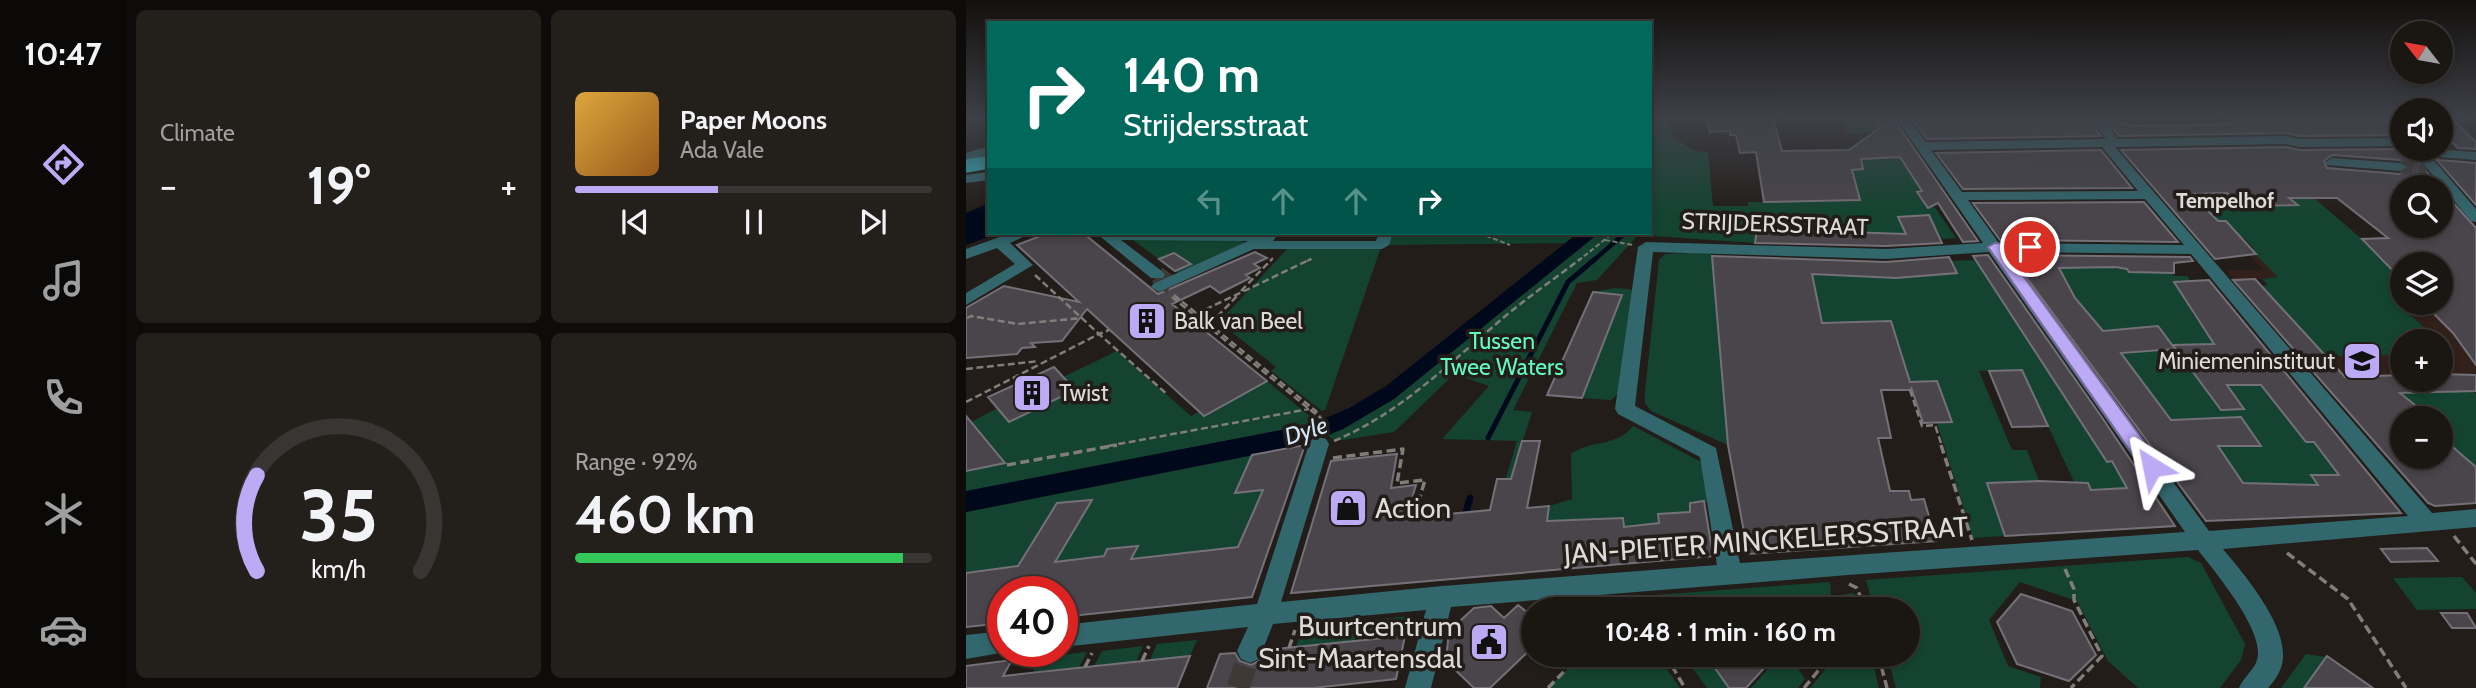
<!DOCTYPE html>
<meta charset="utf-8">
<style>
:root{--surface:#1a1612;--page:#231f1b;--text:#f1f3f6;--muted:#9f9f9f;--line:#383532;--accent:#bcaaf5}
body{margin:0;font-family:Cabin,sans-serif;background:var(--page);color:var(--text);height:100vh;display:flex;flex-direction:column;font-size:26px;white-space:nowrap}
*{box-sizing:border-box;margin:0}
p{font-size:23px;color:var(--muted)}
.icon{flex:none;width:38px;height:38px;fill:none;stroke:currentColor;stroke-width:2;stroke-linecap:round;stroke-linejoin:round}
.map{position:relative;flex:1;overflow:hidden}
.details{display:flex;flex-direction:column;gap:10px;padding:10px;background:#0e0c0a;width:840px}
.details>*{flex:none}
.hud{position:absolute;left:21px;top:21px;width:665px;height:214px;border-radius:0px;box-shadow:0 4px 10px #0003,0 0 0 2px var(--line);background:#00695c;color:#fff;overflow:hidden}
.needle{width:46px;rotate:301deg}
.tools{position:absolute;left:1424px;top:21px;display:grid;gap:14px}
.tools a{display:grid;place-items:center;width:63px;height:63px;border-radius:50%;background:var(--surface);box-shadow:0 4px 10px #0003,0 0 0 2px var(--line);font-size:35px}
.speed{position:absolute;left:21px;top:576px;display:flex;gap:14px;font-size:35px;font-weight:700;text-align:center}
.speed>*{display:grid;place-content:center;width:91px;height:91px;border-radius:50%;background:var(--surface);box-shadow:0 4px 10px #0003,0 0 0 2px var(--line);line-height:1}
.speed .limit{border:10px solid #d22;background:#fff;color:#111}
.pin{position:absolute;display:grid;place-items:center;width:60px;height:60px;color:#fff;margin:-30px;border:4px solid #fff;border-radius:50%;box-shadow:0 2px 7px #0007}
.me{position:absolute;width:77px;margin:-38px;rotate:325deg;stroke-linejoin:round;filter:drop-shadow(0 0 5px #0008)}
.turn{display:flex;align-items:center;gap:24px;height:147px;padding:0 21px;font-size:32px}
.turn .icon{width:91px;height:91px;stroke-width:2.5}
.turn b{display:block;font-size:49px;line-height:60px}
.lanes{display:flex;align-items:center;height:66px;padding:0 21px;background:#0003;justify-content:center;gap:35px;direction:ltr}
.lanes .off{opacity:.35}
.big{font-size:52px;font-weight:700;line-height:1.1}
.details .card{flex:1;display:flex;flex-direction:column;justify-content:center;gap:10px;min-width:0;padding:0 24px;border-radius:10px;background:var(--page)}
.details .dial{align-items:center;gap:0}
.dial svg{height:182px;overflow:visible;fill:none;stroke:var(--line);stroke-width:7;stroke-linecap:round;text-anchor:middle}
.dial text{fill:var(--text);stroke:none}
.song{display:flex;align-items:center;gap:21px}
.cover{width:84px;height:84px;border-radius:10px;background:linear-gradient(135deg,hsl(40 70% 55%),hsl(30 70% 35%))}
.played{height:7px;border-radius:4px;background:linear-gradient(90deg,var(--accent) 40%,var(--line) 40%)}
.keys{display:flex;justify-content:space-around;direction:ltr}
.heat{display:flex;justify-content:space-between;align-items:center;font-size:38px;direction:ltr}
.charge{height:10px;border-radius:5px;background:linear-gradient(90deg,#34c759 92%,var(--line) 0)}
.details .tiles{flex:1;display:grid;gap:10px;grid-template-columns:repeat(2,1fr)}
.trip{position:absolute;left:555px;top:597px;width:399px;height:70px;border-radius:35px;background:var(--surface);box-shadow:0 4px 10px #0003,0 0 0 2px var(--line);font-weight:700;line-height:70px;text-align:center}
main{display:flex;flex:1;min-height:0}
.dock{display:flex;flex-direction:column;width:126px;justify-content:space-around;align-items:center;background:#0a0907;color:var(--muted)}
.dock .icon{width:49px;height:49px}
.dock .current{color:var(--accent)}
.dock b{font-size:32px;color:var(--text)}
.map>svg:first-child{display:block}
</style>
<main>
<nav class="dock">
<b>10:47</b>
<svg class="icon current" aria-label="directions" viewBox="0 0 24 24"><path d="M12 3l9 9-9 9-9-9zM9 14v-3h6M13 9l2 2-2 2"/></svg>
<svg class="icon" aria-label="music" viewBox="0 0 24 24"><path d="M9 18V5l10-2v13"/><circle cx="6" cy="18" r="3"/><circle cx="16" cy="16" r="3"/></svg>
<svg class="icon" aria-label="phone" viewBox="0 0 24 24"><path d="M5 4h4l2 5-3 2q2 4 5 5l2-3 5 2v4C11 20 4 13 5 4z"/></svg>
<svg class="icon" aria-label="climate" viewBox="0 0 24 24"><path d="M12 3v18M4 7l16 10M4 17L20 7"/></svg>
<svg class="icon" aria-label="car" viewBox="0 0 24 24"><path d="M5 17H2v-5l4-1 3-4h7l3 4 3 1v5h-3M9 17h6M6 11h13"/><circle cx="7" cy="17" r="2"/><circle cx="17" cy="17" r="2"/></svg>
</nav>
<section class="details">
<div class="tiles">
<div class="card"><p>Climate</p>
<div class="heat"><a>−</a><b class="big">19°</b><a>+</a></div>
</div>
<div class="card">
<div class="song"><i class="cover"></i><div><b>Paper Moons</b><p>Ada Vale</p></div></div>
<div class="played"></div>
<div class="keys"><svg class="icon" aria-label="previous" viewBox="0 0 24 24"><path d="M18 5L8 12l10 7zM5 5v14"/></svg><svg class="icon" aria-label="pause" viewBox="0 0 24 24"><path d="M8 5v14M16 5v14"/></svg><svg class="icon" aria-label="next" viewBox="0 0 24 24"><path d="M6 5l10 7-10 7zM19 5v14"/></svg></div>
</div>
<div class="card dial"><svg viewBox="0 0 100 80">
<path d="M14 69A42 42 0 1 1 86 69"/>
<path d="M14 69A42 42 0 0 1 14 27" stroke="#bcaaf5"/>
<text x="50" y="56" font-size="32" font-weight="700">35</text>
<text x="50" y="72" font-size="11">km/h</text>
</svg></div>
<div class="card"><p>Range · 92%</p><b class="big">460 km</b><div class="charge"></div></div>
</div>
</section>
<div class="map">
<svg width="1510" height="688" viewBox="0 0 1510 688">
<rect width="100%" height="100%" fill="#221d18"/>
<path fill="#32201a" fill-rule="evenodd" d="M1399,242L1437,281V303H1458L1487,333L1510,334V482L1475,452V418H1437V443L1351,356L1385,355L1313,278L1268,280L1260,270H1297L1283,255ZM1437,341H1475V380H1437Z"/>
<path fill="#144431" d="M878,118H909L918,131L881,134Z
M1134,118H1224L1233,126H1166L1161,124L1143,130Z
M702,119L707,137L729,151L742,152L747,206H782V202L893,201L881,146L921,145L934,157L990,238L976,239L971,229L959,230L961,237L791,229L789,243L672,235L631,280L611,283L547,410L566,412L549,466L553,478L531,479L524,510L490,513L523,509L531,478H540L551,441L476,439L523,386L488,374L428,432L370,441L361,435L377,429L428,399L633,233H684V120Z
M1292,170L1358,198L1349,199L1396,239L1437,281V303H1458L1461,306L1436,308L1474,341H1437V355L1360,356L1296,286L1302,285L1296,279L1312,277L1285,250L1288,249L1278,238H1268L1270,232L1265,226L1252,221L1220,190L1243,194L1253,184L1273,206L1331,205Z
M423,233H612L599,243L418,245Z
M164,238L276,241L279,243L212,273Z
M415,247L359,410L356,411L305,371L310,367L253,322L322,248Z
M745,252L747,269L1010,260L1141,461H1146L1161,488L1125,490L1122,483L1109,484L1056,370L1013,371L1046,450H1061L1073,481L1021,483L1039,536L1007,538L971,423L986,422L971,381L944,382L856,323L848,288L750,292L762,445L685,411L679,403V392L693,260L699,254Z
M1083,258L1100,268L1147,264L1150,269H1161L1163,272L1202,268L1208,276H1221L1226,283L1231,312L1226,313L1248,344L1207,345L1192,327L1148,345L1095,282L1100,281L1096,274H1080Z
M648,288L663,289L668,292L655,391L645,400L616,398L656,295L627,292Z
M1210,349L1255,410L1278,408L1261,385H1296L1348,442L1375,477L1346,475L1351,485L1277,483L1251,446L1295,445L1275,417L1205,420L1155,353Z
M151,351L225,416L233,412L238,416L301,381L347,419L346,424L0,491V471L39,463L5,422L32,408L44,422L108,390L97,377Z
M1507,391L1510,394V467L1475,437V418H1465L1434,393Z
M667,426L739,464L746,501L724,503L725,520L709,521L708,513L692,514L693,524L658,527L657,518L581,521L583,506L606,499L605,454C626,439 649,448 667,426Z
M286,455L270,492L297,490L274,546L166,559L171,546L141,549L132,567L89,562L125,500L92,503L41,583L33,569L0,573V512Z
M1222,557L1235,563L1279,644L1275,660L1254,688H1172L1142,661L1111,601L1054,582L1023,620L1042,666L1075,677L1074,688H930L921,655L942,654V609H908L900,580Z
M1496,577L1510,593V609L1451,610L1427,578Z
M864,582L865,595L707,606L708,609H685L675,596Z
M888,593L893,609H854L866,596Z
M443,616L439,636L401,639L406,620Z
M394,622L388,641L330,647L336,628Z
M231,640L224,656L184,660L191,644Z
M177,646L170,662L128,666L136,651Z
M121,652L113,667L67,672L75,657Z
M815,654L823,655L839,679L832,688H785Z
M872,654L905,655L913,688H844Z
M1340,654L1361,657L1338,688H1315Z
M617,655H691L714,688H582Z
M717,655H739L763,688H741Z"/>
<path fill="#00091b" d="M23,203V233H34L0,245V213Z
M612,233H633L428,399L377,429L339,445L0,512V491L346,424L383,408L420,386Z"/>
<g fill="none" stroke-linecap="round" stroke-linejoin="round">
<path stroke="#00091b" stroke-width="4.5" d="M627,261L659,233"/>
<path stroke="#00091b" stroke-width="5" d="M522,438L602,282L629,259"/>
<path stroke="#00091b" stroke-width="7" d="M498,519L504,498"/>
</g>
<path fill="#49454b" stroke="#747077" stroke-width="2" fill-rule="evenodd" d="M740,118H807L816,151L883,150L915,127L909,118H927L1012,241L997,242L972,203L962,208L951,192L956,191L934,157L895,159L897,169L886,170L894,200L798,202L790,152L774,153L770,135H764V131L744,132Z
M945,118H1121L1135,136L961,139Z
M1139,118H1144L1150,124H1163L1166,126L1265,124L1258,118H1322L1332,122L1363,118H1417L1431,135L1333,136L1320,133L1153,136Z
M1475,118H1485L1510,142V149L1492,148L1475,131Z
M1320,147L1333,150L1442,149L1473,187H1430L1437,193V226H1475V189L1510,228V365L1487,333L1457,303H1475V264H1437V281L1396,239L1422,238L1371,198H1323L1332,205L1273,206L1261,193L1225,194L1252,221H1260L1290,254L1249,259L1155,150ZM1366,155L1434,160L1443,168L1434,174L1361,168L1358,161Z
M1461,149H1474L1468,153L1473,160L1510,163V205Z
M1135,150L1166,188L997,189L970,153Z
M1178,202L1212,242L1034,240L1007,203Z
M963,215L976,243L920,246L789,243L791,229L940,234L932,217Z
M82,233H117L192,294L289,252L301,258L288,264L294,268L280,275L284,278L254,293L244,286L206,304L301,381L238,416L121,309L96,341L65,343L69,347L56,348L51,354L0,358V308L38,286L113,302L51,245Z
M208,253L225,264L209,271L193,259Z
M1022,255L1135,416L1209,526L1039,536L1021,483L1073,481L1122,483L1125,490L1161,488L1146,461L1141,462L1007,256Z
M1044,255L1224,257L1227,261L1208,263V273L1163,272L1161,269L1149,267L1093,268L1109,298L1137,331L1192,326L1209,349L1155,353L1205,420L1275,417L1295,446H1252L1277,483L1352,485L1345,475H1373L1348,442H1340L1295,385H1261L1278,409L1255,410L1207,345L1248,344L1208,282L1243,280L1435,513L1240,521Z
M746,256L920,262L983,257L991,273L930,278L846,274L856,323L925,321L944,382L971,381L986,422L957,423L945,387L946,390H915L925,438H912L924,491H943L945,500L958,499L970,541L782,554L762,445Z
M1289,279L1379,377L1437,375V380H1475V374L1510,375V391L1434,393L1465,418H1437V457H1475V437L1510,467V503L1469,506L1462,503L1267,280Z
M627,292L656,295L616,398L581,395Z
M88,367L109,390L43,422L22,397Z
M1056,370L1082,426L1046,427L1023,371Z
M0,416L39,463L0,471Z
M556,441H574L561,508L583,506L581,521L657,518L658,527L693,523L692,514L724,512V503L738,501L747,556L325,593L365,461L431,454L425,488L450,485L440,518L524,510L531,479H545Z
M339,445L286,597L96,617V592H37V623L0,627V573L52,566L91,503L126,500L89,562L138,556L141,549L172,546L165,559L272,547L297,490L269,493L286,455Z
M1461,548L1472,561L1425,562L1415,549Z
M1055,594L1106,611L1130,655L1103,681L1051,664L1031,622Z
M552,605L567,617V647L524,688H508L484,665L489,659L481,650L483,631L508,608L525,606L538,618Z
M1475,613H1501L1510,628H1486Z
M439,636L430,679L347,688H241L254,654L269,653L274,661L285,665L295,660L300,650Z
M739,654H811L780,688H763Z
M224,656L211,688H0V666L46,660L37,676Z
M1361,656L1407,688H1338Z"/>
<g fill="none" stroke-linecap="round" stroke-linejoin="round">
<path stroke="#3e3935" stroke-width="13" stroke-dasharray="13 7" stroke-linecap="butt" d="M1434,167L1461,169"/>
<path stroke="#3e3935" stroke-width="18" stroke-dasharray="18 9" stroke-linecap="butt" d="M191,275L209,288"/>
<path stroke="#3e3935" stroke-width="23" stroke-dasharray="23 11" stroke-linecap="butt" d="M272,688L284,651"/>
<path stroke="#817d79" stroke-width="2" stroke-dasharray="5 2.5" stroke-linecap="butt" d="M513,233L544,245
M639,240L667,245
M304,261L307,258
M341,261L347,258
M612,261L647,233"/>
<path stroke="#817d79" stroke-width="2.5" stroke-dasharray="7 3.5" stroke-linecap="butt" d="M69,275L133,334L143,330
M275,291L306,259
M208,295L350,411L356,420L355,429
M206,297L353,417
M230,314L345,259
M1,318L5,316L52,324L116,318
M244,324L271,296
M0,369L73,361
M944,390L956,426L969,425L976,446
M0,402L133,334L202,395
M368,441C432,414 477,369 529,325C556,301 586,281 614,259
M142,446L343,409"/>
<path stroke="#817d79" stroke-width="3.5" stroke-dasharray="9 4.5" stroke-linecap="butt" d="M975,445L1006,540
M367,458L437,449L431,483L459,480L448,517
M41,465L151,445
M1488,536L1510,564
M1321,553L1382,599L1440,688
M1099,569L1108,589V600L1136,656L1105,688
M883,584L891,588L899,609
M668,600L671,609
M659,609L665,600
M394,640L398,625
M323,648L329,630
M699,654L719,688
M912,654L921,688
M176,661L183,646
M119,667L126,653
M582,688L615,654
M838,688L866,654"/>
<path fill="#32676d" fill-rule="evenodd" d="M930,118H942L960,142L1140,139L1124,118H1136L1152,139L1320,136L1333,139L1437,138V146L1333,147L1320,144L1149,147L1466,513L1510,509V527L1257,549C1278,574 1316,619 1317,653C1318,667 1311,678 1302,688H1273C1277,678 1288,670 1291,660C1300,632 1249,572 1232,550L882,575L485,607L465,688H439L460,610L307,624L293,659L284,663L275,659L271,651L282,627L96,647V625L291,604L343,444L346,439L353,437L360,439L363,444L315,602L476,586L751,565L734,457L652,414L649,409L672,247L680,242L920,249L1017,243ZM1136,147L1172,191L996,192L965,150ZM1179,199L1218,245L1033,243L1002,200ZM687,252L920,259L1023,252L1219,532L774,563L750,448L669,406ZM1039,252L1225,254L1442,516L1243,531Z
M1420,118H1432L1437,123V135L1433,134Z
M23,146V154L0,161V153Z
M1445,149H1458L1510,209V222L1505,221Z
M1477,150L1510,152V160L1473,157L1471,154Z
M1366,158L1434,163L1441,167L1434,171L1361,165L1360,162Z
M23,172V180L0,183V175Z
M45,233H65L44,243L67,265L0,305V293L49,264L31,248L0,259V249Z
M130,233H304L310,237L307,241H410L413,233H427L423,245L416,249H288L193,292L185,287L187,284L282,241L155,240L197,272L199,275L197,278H185Z
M37,631V651H46L0,659V635Z"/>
<path stroke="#31b2bd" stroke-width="13" d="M0,166L23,162"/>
</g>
<linearGradient id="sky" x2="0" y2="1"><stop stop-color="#13100d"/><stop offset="0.55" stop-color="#3e4048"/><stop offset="1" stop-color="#3e4048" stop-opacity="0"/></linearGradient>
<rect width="1510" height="214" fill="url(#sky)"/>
<path fill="#bcaaf5" stroke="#7a6e9f" stroke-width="2" d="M1029,243L1069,245L1071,247L1064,252L1039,251L1193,462L1195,467L1193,472H1179L1022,247Z"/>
<defs>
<g id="building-square" transform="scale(2.0125)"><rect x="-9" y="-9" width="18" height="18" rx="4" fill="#bcaaf5" stroke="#221d18"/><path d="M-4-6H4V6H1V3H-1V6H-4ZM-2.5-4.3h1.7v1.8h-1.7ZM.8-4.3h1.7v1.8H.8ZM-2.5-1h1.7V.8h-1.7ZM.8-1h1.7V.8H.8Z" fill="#111"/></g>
<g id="school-square" transform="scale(2.0125)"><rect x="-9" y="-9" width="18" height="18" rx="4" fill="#bcaaf5" stroke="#221d18"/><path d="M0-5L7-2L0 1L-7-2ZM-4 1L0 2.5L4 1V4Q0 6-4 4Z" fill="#111"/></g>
<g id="shop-square" transform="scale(2.0125)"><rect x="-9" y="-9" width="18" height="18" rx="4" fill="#bcaaf5" stroke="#221d18"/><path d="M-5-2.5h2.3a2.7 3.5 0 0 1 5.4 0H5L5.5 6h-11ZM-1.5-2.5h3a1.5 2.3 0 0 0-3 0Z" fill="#111"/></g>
<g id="civic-square" transform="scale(2.0125)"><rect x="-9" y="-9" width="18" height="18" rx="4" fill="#bcaaf5" stroke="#221d18"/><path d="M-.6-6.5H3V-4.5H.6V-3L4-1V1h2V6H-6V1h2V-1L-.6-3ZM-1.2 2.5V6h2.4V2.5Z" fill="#111"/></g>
</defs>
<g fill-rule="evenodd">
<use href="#building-square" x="181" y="321"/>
<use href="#school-square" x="1396" y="361"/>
<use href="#building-square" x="66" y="393"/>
<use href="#shop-square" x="382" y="508"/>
<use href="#civic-square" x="523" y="642"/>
</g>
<g text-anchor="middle" stroke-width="7" stroke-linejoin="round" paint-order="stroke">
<g font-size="21" font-weight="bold" fill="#dedad7" stroke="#221d18">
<text x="1259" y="208">Tempelhof</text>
</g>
<g font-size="23" fill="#dedad7" stroke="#221d18">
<text transform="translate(809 224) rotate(2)" y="8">STRIJDERSSTRAAT</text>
</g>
<g font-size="23" fill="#dedad7" stroke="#221d18" text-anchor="start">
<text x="208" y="329">Balk van Beel</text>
<text x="1369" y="369" text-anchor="end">Miniemeninstituut</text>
<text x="93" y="401">Twist</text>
</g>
<g font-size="23" fill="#61fbbe" stroke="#221d18">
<text x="536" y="349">Tussen<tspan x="536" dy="26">Twee Waters</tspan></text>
</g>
<g font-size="24" font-style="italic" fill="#d3e7f8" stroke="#221d18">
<text transform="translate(340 431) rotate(-18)" y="8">Dyle</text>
</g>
<g font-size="28" fill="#dedad7" stroke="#221d18" text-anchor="start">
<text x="409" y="518">Action</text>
<text x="496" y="636" text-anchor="end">Buurtcentrum<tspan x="496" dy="32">Sint-Maartensdal</tspan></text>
</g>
<g font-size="28" fill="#dedad7" stroke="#221d18">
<text transform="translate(800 540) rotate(-4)" y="10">JAN-PIETER MINCKELERSSTRAAT</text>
</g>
</g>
</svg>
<div class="tools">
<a><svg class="needle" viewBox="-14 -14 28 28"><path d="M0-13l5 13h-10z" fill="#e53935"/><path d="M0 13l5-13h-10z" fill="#9f9f9f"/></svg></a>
<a><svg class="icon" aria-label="sound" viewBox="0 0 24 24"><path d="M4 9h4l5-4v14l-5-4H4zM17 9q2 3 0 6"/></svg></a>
<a><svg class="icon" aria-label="search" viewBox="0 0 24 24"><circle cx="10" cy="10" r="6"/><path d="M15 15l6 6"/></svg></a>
<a><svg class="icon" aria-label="layers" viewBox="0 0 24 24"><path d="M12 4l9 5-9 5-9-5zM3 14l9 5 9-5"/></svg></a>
<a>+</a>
<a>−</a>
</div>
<div class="speed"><div class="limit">40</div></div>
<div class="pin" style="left:1064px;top:247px;background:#d93025"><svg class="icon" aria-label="arrive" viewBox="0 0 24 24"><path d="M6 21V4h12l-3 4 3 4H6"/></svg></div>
<svg class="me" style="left:1186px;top:467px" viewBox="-20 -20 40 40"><path d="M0-17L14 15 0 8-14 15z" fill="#bcaaf5" stroke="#fff" stroke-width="4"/></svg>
<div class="trip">10:48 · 1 min · 160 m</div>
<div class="hud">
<div class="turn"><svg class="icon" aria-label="right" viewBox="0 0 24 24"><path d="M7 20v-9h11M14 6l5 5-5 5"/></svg><div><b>140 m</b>Strijdersstraat</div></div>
<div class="lanes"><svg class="icon off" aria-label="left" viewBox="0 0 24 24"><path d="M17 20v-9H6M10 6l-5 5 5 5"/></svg><svg class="icon off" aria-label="ahead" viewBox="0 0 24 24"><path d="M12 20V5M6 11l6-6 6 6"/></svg><svg class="icon off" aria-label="ahead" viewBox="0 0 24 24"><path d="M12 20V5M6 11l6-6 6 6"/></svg><svg class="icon" aria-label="right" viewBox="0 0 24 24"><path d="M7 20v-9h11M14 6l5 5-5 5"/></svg></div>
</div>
</div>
</main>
